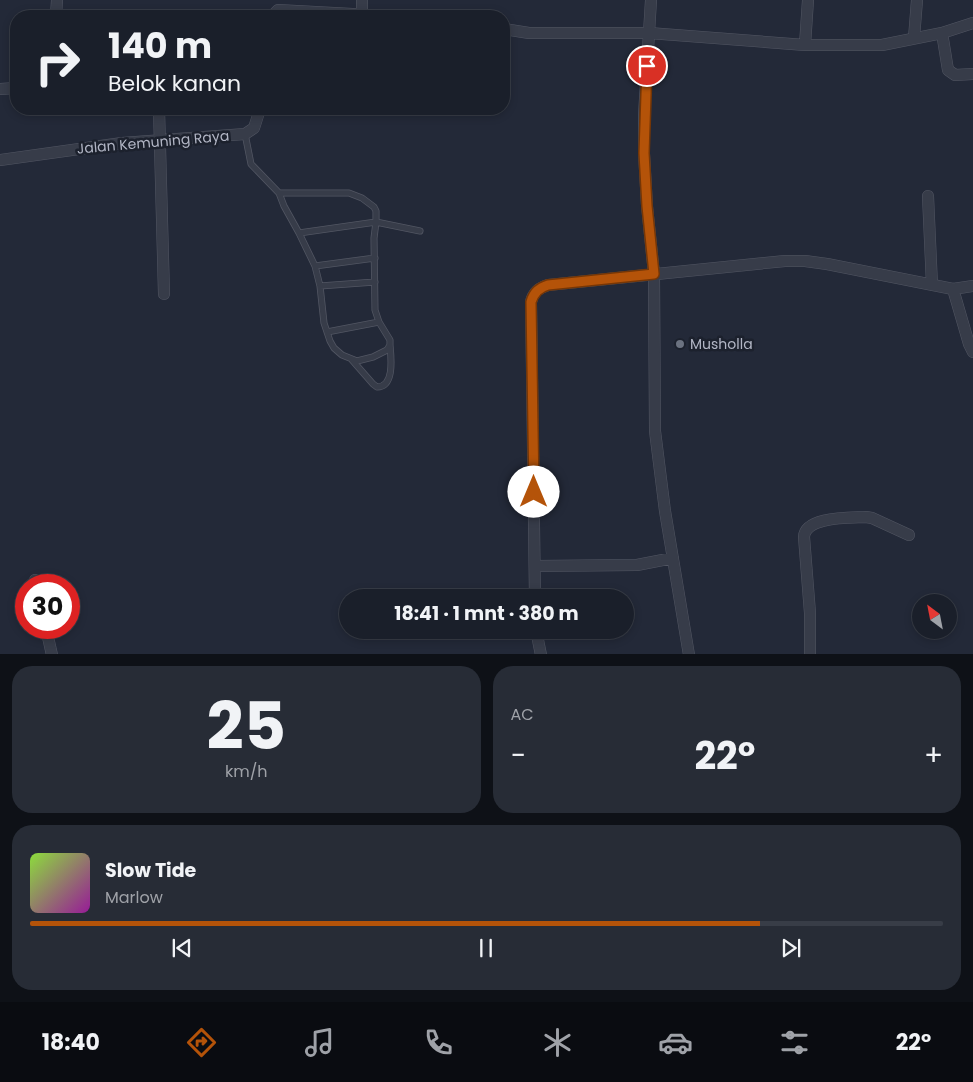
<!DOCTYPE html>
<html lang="id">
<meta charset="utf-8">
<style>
:root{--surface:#1a1f2a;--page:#272c36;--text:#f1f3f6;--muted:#9fa2a8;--line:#383d47;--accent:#b45309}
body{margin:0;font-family:Poppins,sans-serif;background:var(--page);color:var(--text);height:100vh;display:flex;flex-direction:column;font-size:19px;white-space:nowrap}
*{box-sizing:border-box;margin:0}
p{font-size:16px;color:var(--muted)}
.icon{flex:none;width:28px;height:28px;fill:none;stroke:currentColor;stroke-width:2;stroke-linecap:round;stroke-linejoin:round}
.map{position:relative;height:654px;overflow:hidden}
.sheet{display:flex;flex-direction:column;gap:12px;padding:12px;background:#0e1117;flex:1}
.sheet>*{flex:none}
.guide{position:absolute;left:10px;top:10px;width:500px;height:105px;border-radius:20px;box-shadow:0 2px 8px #0003,0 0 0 1px var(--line);background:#1a1f2a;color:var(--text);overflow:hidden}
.needle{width:32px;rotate:328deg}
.controls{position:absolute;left:912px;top:594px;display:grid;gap:10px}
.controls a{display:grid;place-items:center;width:45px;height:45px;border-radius:50%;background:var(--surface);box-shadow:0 2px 8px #0003,0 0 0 1px var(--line);font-size:25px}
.speed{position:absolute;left:15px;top:574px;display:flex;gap:10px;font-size:25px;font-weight:700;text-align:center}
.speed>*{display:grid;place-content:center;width:65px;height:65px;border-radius:50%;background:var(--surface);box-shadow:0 2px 8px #0003,0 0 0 1px var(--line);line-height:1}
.speed .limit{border:8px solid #d22;background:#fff;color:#111}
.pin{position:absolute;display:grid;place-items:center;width:42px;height:42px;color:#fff;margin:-21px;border:2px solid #fff;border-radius:50%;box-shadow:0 1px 5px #0007}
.me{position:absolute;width:55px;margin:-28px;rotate:0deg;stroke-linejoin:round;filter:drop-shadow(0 0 4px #0008)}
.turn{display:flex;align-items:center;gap:18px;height:105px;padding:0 15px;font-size:22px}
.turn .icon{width:65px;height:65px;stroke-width:2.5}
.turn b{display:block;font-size:35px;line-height:42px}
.big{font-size:38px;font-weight:700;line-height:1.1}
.sheet .tile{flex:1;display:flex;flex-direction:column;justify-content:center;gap:8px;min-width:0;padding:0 18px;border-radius:20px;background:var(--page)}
.sheet .dial{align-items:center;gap:0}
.dial b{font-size:65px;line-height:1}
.song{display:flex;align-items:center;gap:15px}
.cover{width:60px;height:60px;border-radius:8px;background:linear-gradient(135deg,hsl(90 70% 55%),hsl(300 70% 35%))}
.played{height:5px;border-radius:2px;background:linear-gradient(90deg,var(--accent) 80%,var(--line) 80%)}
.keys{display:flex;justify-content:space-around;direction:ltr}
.heat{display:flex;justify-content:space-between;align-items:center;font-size:28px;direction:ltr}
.sheet .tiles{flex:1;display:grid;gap:12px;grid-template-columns:1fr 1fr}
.tile:last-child{grid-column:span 2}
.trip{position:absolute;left:339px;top:589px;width:295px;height:50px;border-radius:25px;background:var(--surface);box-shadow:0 2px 8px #0003,0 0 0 1px var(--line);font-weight:700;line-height:50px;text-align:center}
.tabs{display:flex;height:80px;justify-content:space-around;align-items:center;background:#0a0c11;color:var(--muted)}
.tabs .icon{width:35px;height:35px}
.tabs .active{color:var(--accent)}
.tabs b{font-size:22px;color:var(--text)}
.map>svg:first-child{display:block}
</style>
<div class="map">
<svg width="973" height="655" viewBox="0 0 973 655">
<rect width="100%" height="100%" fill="#232938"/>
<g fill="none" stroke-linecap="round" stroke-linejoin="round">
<g stroke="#525663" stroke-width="7">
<path id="service" d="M245,134L251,164L279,193L284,206L299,233L315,266L320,286L324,323L330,341L334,348L342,355L357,361L373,357L387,350L390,345V340L379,322L375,310L374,238L376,222L420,231
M279,193H349L362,198L374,207L376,211V222L299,233
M315,266L375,258
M320,286L375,282
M327,332L379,322
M352,360L373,384L377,387C395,387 391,357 390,345"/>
</g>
<g stroke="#525663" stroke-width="12">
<path id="minor" d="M651,0L644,115V153L647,206L654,274L655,431L665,511L689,655
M362,15V0
M56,16L57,0
M272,16L278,10L390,16
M504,29L529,33H649L805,45H882L942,33L973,23
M942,33L948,70L955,75L973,74
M914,38L917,0
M805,45L808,0
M0,89L16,88
M159,109L164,294
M0,160L122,143L245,134L254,128L260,109
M928,196L932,285
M953,289L969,344L973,352
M535,566L637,565L673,558
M35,580L36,585
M535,598L531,302C533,292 539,288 548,285L785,261H805L827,264L953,289L973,286
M46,628L52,655
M536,630L541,655
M810,655V613L804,537C805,516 851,518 866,517L872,518L909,535"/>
</g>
<use href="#service" stroke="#373c49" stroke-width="5.5"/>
<use href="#minor" stroke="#373c49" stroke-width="11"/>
</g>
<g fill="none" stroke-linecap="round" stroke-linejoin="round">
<g stroke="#753606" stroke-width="12">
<path id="route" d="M534,492L531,302C534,292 539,288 548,285L654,274L647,206L644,153L647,66"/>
</g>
<use href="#route" stroke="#b45309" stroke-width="9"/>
</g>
<circle fill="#6b7280" stroke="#1c212d" stroke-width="2" cx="680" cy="344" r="5"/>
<g text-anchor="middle" stroke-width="5" stroke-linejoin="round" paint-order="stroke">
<g font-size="14" fill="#b2b6c5" stroke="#1c212d">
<text transform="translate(153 142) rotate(-5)" y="5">Jalan Kemuning Raya</text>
</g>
<g font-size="14" fill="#b2b6c5" stroke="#1c212d" text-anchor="start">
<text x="690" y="349">Musholla</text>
</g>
</g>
</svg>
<div class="controls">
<a><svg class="needle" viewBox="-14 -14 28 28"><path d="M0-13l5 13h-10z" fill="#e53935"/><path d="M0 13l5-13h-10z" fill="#9fa2a8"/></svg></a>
</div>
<div class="speed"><div class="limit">30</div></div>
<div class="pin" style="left:647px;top:66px;background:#d93025"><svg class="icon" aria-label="arrive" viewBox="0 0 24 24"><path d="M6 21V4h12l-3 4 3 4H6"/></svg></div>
<svg class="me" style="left:534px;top:492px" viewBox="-20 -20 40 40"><circle r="19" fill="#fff"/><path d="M0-13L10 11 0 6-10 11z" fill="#b45309"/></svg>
<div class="trip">18:41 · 1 mnt · 380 m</div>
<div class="guide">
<div class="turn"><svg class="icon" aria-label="right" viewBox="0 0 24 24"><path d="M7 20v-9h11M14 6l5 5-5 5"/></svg><div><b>140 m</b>Belok kanan</div></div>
</div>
</div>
<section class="sheet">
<div class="tiles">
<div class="tile dial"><b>25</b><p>km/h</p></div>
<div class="tile"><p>AC</p>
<div class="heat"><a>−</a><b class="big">22°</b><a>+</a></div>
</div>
<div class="tile">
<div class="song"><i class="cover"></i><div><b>Slow Tide</b><p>Marlow</p></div></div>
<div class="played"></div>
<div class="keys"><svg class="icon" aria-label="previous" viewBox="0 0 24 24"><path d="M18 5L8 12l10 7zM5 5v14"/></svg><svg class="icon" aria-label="pause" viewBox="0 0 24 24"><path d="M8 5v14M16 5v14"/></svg><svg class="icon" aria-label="next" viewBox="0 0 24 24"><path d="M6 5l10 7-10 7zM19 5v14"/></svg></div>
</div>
</div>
</section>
<nav class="tabs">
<b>18:40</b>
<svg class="icon active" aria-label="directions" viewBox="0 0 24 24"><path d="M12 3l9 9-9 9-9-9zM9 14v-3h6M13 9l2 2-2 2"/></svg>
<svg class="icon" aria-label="music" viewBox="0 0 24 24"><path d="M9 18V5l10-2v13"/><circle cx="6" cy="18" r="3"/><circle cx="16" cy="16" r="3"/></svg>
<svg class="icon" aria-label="phone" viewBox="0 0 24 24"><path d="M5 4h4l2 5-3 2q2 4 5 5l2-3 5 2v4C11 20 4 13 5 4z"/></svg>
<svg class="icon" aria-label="climate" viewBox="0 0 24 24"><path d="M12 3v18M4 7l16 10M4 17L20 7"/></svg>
<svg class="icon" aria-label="car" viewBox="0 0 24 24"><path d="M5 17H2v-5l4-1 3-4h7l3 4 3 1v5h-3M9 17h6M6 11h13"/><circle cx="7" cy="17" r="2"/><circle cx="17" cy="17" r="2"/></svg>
<svg class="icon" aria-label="filters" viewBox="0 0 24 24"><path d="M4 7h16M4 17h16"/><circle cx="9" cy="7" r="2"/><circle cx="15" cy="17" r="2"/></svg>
<b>22°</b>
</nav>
